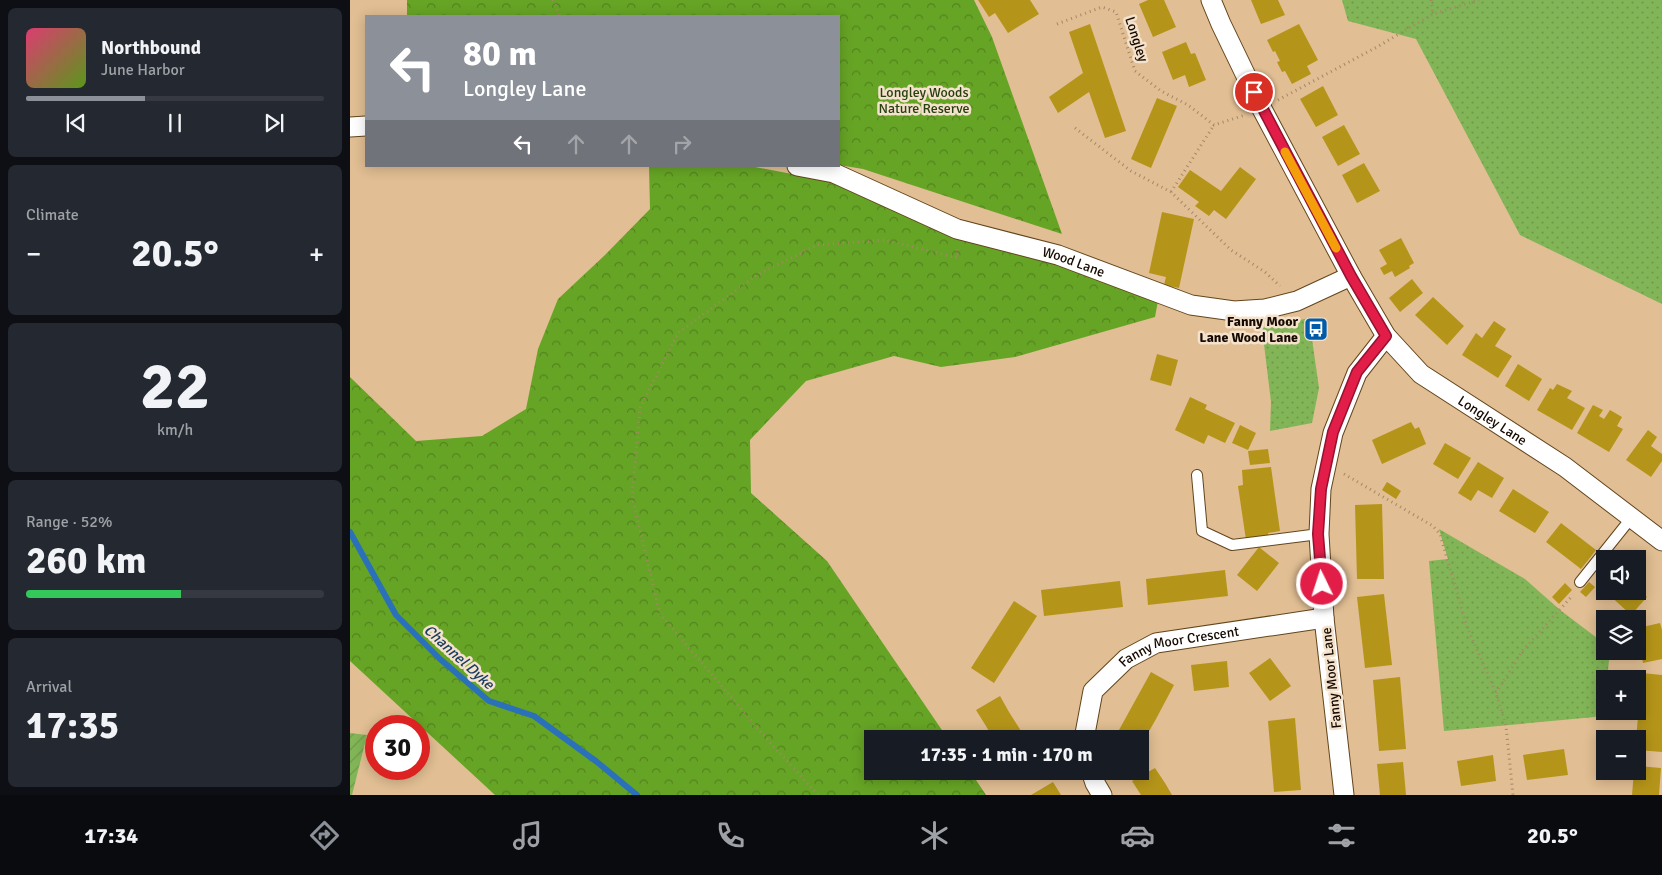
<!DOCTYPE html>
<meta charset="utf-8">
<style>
:root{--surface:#171b24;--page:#242831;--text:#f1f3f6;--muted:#9ea1a6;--line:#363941;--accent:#8c9099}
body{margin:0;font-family:Signika,sans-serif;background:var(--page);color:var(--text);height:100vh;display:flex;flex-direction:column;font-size:19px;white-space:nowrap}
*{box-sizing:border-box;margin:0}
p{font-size:16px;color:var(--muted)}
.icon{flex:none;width:28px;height:28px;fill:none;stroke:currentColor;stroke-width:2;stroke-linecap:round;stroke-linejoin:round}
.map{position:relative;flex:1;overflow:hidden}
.side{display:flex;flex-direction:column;gap:8px;padding:8px;background:#0d0f14;width:350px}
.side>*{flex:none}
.top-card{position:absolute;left:15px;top:15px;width:475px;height:152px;border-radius:0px;box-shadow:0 2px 12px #0003;background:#8c9099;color:#fff;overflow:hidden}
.controls{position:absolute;left:1246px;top:550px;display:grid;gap:10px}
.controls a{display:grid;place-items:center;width:50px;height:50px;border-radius:0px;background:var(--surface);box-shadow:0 2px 12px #0003;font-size:25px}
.speed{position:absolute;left:15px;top:715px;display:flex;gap:10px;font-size:25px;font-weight:700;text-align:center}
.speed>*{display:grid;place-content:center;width:65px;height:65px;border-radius:50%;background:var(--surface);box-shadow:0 2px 12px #0003;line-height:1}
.speed .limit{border:8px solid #d22;background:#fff;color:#111}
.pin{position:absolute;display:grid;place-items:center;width:42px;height:42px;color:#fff;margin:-21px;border:2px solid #fff;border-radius:50%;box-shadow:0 1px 5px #0007}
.me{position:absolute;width:55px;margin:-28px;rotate:356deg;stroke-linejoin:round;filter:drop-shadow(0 0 4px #0008)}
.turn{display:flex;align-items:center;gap:18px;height:105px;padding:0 15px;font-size:22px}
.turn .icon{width:65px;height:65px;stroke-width:2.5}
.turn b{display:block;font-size:35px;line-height:42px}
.lanes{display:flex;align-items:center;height:48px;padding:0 15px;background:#0003;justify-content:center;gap:25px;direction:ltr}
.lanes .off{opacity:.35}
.big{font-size:38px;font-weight:800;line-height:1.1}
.side .widget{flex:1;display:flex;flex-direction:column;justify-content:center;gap:8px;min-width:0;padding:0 18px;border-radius:8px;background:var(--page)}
.side .dial{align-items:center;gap:0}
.dial b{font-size:65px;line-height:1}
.song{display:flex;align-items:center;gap:15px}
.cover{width:60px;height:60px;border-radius:8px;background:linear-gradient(135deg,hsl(340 70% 55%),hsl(90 70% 35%))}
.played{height:5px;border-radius:2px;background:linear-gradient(90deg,var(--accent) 40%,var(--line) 40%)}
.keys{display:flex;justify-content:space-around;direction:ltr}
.heat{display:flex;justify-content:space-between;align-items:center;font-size:28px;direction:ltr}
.charge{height:8px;border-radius:4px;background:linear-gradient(90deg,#34c759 52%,var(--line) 0)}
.trip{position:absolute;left:514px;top:730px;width:285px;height:50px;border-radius:0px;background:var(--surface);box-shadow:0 2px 12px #0003;font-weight:800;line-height:50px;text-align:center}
.tabs{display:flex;height:80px;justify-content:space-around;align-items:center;background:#090b0e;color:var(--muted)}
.tabs .icon{width:35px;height:35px}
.tabs .current{color:var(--accent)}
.tabs b{font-size:22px;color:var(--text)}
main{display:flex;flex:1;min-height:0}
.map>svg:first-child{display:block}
</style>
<main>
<section class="side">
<div class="widget">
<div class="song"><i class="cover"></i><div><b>Northbound</b><p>June Harbor</p></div></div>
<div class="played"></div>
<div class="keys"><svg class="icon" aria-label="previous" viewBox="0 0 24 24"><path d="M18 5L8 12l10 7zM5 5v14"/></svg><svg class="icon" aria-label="pause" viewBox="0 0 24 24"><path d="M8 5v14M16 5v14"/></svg><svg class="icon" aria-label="next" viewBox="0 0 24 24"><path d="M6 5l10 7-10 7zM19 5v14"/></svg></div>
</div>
<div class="widget"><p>Climate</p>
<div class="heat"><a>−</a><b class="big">20.5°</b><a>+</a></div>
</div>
<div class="widget dial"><b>22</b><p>km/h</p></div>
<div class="widget"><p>Range · 52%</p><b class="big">260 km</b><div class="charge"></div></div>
<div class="widget"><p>Arrival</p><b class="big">17:35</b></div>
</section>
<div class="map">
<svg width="1312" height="795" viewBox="0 0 1312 795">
<defs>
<pattern id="grass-dots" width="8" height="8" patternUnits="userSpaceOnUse" patternTransform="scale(1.25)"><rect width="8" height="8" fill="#82b557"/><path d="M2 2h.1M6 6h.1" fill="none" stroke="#709a4a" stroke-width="1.8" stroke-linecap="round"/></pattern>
<pattern id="forest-crowns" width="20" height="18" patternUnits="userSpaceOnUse" patternTransform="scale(1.25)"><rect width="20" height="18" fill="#66a425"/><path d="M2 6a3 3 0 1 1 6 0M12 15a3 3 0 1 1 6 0" fill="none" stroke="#53841e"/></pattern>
<pattern id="garden-furrows" width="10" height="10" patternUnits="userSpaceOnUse" patternTransform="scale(1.25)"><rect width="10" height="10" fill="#82b557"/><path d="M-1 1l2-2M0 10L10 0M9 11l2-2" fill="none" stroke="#709a4a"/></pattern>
</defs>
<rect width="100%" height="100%" fill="#e1be93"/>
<path fill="url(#grass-dots)" d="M992,0H1312V304L1170,235L1066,39L998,21Z
M959,318L969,388L962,423L920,431L921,402L912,328Z
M1089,529L1175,579L1210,610L1255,644V651H1260L1257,679H1255V707L1245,717L1094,731L1079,561L1098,559Z"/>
<path fill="url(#forest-crowns)" d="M57,0H624L642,37L712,234L513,169L489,165V16H57Z
M299,166H400L495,184L810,290L805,317L665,357L591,367L544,356L456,381L400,440L401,493L477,561L598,739H522V771H620L636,795H145L0,661V377L66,441L132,436L176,409L188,349L208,299L255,255L300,209Z"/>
<path fill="url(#garden-furrows)" d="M0,733L17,735L2,795H0Z"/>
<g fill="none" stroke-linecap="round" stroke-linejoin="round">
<path stroke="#2b71ba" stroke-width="6" d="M0,532L46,615L90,659L139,701L184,716L247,762L287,795"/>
</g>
<path fill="#b59519" d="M628,0H680L689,14L658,33L645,13L639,17Z
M798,0H814L826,27L803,37L789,4Z
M901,0H928L935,15L911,24Z
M740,24L776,131L755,138L739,92L708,113L699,97L733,73L719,32Z
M949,24L968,60L957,66L961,74L942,84L935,71L932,72L927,62L930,61L925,51L923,52L917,40Z
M836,42L841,54L845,53L856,80L839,87L835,75L823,80L812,52Z
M973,86L988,115L966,127L950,99Z
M807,98L827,106L801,168L781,159Z
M994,125L1010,154L988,166L972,137Z
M1014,163L1030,191L1007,203L992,175Z
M890,167L906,179L876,219L864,210L859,216L845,206L849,202L828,187L840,170L871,191Z
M812,212L844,219L829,288L814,285L816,277L799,273Z
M1051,238L1064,263L1059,266L1060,268L1045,277L1042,271L1034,275L1030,268L1037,264L1029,250Z
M1062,279L1073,293L1050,312L1039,298Z
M1083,297L1114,326L1097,345L1065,315Z
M1144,321L1156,329L1145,346L1162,356L1148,378L1112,355L1126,333L1132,338Z
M807,354L828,360L821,386L800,380Z
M1168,364L1192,379L1179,401L1155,386Z
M1207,384L1222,391L1217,398L1235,408L1222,430L1187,410L1200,388L1203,390Z
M840,397L857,405L855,409L885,423L875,443L858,435L854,444L825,430Z
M1243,405L1253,410L1249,416L1254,419L1260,410L1272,417L1267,426L1273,429L1259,452L1227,433Z
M1061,422L1065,429L1069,427L1076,444L1032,464L1022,440Z
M890,425L906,433L898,450L882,443Z
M1298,430L1307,437L1301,446L1312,454V461L1301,477L1276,460Z
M1095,443L1121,458L1108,479L1083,464Z
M918,449L920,463L900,465L898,451Z
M1128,462L1154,478L1142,498L1128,490L1121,501L1108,493Z
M921,467L930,531L918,533L919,537L896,540L888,486L893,485L892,470Z
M1037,482L1051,491L1046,499L1032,490Z
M1163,489L1199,512L1185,533L1149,511Z
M1032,504L1034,579H1007L1005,505Z
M1211,523L1246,550L1231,569L1196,542Z
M909,547L929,563L907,591L887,575Z
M875,570L878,596L798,605L796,579Z
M770,581L773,607L694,616L691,590Z
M1239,582L1245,587L1236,597L1230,592Z
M1215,583L1222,590L1209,604L1202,597Z
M1288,589L1297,597L1281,615L1255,591H1288Z
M1034,594L1042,665L1015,668L1007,597Z
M664,601L687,616L644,683L621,668Z
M1310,623L1312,630V659L1293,663L1288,639V628Z
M920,658L941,686L920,701L899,673Z
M877,661L879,687L844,691L841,665Z
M801,672L824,685L806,719L790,747V739H764Z
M1292,673L1312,675V752L1288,750V739H1286Z
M1050,677L1056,749L1029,751L1023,680Z
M650,696L659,712L676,739H644L626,710Z
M945,718L951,790L924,792L918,721Z
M1214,749L1218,775L1177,780L1173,755Z
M1143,755L1146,781L1111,786L1107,761Z
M1053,762L1056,795H1030L1027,764Z
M1288,766L1311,768L1309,795H1282L1284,771H1288Z
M805,768L815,783L822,795H791L782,781Z
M703,782L711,795H681Z"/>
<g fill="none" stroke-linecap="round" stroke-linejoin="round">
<g stroke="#63451c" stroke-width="12">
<path id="lane" d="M847,475L852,531L882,545L969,534
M1230,582L1282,517"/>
</g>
<g stroke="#63451c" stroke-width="21">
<g id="street">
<path id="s1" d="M861,0L871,24L912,109L1001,276L1036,336L1071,374L1215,467L1312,541"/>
<path d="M0,127L16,126"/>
<path id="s2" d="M447,166L484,173L607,229L708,255L841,305L884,311L915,309L947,301L1001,276"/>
<path id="s3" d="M734,739L743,691L776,659L806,643L974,618"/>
<path d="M741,771L745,783L752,795"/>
<path d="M994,795L974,618L969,534L971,489L983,433L1007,373L1036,336"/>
</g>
</g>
<path stroke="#a48867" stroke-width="3" stroke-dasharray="1 4" stroke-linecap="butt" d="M203,0L210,16
M1081,0L1083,14
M707,24L752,7L766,12L785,71L811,91L838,105L864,125L895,115
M928,100L1027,47L1083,14L1129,0
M725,128L781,171L821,192L881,250L915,272L930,286
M821,192L864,125
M994,474L1083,526L1090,534L1117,627L1146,693L1156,726L1163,795
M1146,693L1173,650L1223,595
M468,795L417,739L310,614L282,496L290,408L328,333L407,275L467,245L535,240L608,258L607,247"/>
<use href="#lane" stroke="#fff" stroke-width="10"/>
<use href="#street" stroke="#fff" stroke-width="19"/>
</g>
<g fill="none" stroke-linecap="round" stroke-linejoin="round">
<g stroke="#92132f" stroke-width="12">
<path id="route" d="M904,92L1001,276L1036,336L1007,372L983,432L971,489L968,534L972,584"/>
</g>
<use href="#route" stroke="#e11d48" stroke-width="9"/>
<path stroke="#f59e0b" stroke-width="9" d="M935,152L986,248"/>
</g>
<defs>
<g id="bus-square" transform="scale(1.25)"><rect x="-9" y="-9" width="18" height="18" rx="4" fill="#005ba9" stroke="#f4e2cc"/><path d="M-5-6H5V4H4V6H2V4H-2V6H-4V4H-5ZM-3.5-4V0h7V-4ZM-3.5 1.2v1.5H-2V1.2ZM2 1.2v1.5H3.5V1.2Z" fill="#fff"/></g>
</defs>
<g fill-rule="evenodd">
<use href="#bus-square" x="966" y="329"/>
</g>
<g text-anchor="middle" stroke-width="5" stroke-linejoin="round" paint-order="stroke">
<g font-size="14" fill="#160a00" stroke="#f4e2cc">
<text transform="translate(787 39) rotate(72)" y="5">Longley</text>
<text dy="5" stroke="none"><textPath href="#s2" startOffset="294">Wood Lane</textPath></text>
<text dy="5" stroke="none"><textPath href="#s1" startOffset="516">Longley Lane</textPath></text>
<text dy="5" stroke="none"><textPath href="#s3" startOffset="150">Fanny Moor Crescent</textPath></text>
<text transform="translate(981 678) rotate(-96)" y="5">Fanny Moor Lane</text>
</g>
<g font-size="14" fill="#263f0f" stroke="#f4e2cc">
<text x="574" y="97">Longley Woods<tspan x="574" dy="16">Nature Reserve</tspan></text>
</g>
<g font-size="14" font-weight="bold" fill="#160a00" stroke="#f4e2cc" text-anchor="end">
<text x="948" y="326">Fanny Moor<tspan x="948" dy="16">Lane Wood Lane</tspan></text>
</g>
<g font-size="15" font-style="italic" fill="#193c63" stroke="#f4e2cc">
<text transform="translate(109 657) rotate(42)" y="5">Channel Dyke</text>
</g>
</g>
</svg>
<div class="controls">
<a><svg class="icon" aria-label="sound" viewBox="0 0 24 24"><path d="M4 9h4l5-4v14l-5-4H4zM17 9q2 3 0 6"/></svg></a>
<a><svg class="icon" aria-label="layers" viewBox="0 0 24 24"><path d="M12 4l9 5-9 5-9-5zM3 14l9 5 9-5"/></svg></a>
<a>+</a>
<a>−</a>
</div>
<div class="speed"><div class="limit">30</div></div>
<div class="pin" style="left:904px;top:92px;background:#d93025"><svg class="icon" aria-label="arrive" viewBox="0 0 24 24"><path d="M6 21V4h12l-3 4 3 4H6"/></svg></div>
<svg class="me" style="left:972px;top:584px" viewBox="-20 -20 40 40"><circle r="17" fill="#e11d48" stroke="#fff" stroke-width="3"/><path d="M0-11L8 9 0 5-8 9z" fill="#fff"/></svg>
<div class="trip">17:35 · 1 min · 170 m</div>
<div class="top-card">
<div class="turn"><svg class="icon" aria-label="left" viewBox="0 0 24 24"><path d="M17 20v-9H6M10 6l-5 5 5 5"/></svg><div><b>80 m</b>Longley Lane</div></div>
<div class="lanes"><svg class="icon" aria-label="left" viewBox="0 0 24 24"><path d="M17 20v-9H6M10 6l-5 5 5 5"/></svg><svg class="icon off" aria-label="ahead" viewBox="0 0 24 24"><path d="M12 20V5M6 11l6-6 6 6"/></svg><svg class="icon off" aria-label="ahead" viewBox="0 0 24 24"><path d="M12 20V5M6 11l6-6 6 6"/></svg><svg class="icon off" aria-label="right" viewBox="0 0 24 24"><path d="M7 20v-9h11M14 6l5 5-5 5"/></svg></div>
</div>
</div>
</main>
<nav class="tabs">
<b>17:34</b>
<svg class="icon current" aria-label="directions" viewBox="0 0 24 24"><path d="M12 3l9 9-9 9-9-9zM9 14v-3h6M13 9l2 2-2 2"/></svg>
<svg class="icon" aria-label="music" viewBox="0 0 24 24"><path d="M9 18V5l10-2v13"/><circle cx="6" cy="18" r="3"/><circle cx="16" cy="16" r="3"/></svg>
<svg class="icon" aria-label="phone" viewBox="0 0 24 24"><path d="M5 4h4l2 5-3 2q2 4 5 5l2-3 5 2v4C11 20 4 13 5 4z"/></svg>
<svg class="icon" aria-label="climate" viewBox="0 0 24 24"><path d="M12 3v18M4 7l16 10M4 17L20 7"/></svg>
<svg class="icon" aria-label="car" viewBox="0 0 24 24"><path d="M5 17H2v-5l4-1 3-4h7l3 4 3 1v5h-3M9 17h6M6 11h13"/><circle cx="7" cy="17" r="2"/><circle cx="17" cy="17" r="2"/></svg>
<svg class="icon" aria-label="filters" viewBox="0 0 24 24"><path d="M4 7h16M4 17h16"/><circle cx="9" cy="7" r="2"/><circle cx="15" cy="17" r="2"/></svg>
<b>20.5°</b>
</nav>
